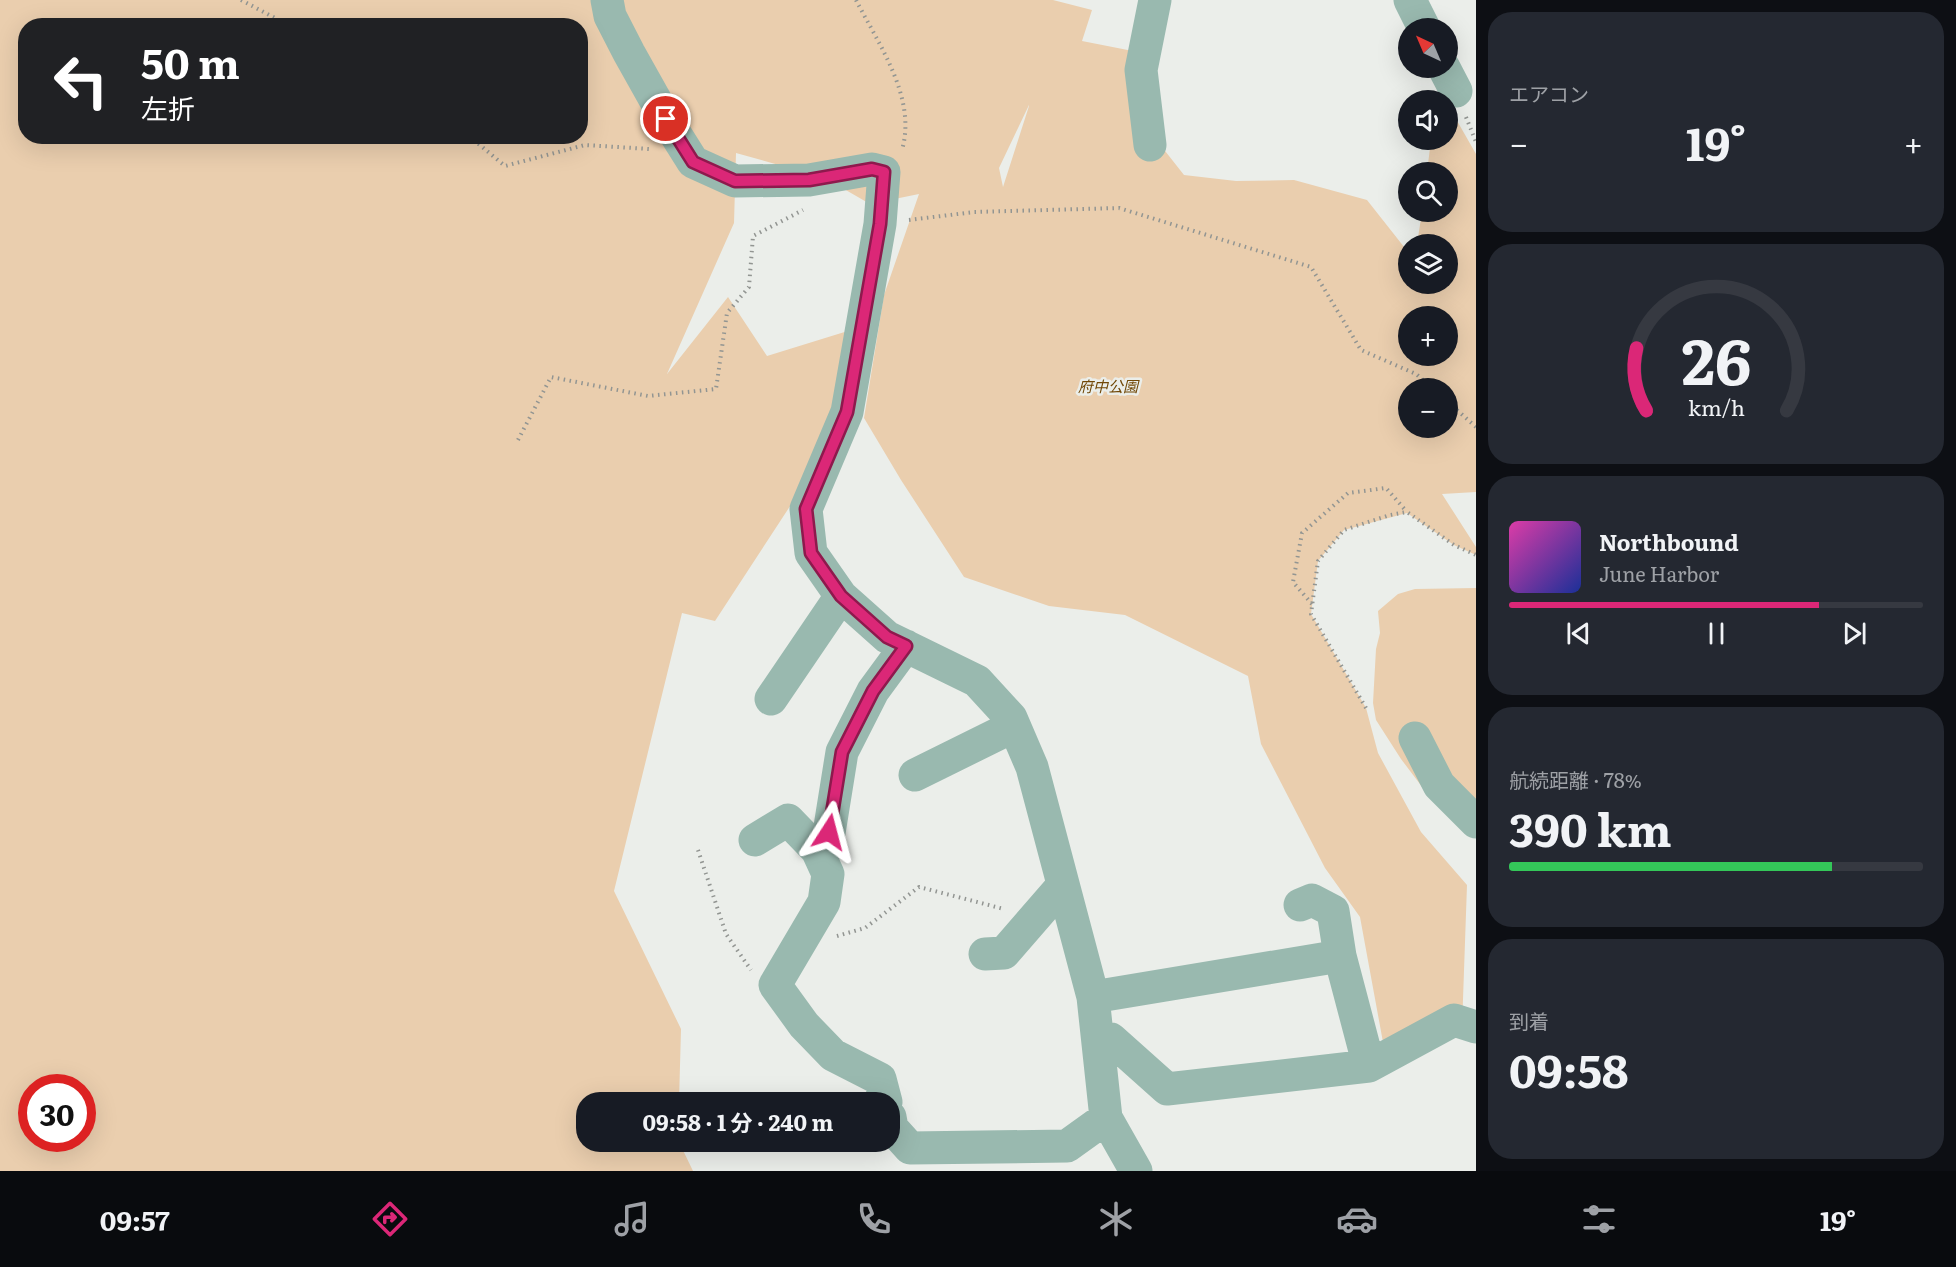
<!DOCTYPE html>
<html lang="ja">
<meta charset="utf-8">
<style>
:root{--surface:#171b24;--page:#242831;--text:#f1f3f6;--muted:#9ea1a6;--line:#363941;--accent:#db2777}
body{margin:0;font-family:Literata,"Noto Sans JP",serif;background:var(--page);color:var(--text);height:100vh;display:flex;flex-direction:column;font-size:22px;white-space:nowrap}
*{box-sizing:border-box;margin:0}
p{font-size:20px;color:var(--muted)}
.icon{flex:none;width:33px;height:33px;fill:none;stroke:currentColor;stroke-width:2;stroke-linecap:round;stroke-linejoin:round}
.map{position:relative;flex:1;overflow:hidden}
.panel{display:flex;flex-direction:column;gap:12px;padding:12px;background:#0d0f14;width:480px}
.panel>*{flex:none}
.banner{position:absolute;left:18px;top:18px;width:570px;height:126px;border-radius:24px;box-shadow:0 6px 24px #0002;background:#202124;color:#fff;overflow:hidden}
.needle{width:39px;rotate:316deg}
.tools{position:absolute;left:1398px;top:18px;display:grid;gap:12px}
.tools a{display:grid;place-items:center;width:60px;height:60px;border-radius:50%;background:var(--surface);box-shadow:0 6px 24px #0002;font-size:30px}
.speed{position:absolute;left:18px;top:1074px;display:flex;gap:12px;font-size:30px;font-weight:700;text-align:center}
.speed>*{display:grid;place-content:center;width:78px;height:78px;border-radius:50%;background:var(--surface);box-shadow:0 6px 24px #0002;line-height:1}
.speed .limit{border:9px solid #d22;background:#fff;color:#111}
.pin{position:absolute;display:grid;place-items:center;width:51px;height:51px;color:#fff;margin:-26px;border:3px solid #fff;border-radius:50%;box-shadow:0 2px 6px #0007}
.me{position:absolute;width:66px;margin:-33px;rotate:9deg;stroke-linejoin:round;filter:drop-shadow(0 0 4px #0008)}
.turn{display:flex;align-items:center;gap:21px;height:126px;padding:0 24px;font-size:27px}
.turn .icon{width:78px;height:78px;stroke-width:2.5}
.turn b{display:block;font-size:42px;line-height:51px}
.big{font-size:45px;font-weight:700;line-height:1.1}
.panel .card{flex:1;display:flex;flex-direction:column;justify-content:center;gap:9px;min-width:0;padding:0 21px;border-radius:24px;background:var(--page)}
.panel .dial{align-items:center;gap:0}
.dial svg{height:156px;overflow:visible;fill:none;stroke:var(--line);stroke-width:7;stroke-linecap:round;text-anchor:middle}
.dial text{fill:var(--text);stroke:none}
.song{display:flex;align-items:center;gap:18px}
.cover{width:72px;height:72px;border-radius:9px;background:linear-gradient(135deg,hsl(320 70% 55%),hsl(230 70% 35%))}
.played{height:6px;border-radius:3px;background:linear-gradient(90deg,var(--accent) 75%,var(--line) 75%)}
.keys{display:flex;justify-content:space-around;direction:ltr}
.heat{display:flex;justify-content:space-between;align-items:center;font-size:33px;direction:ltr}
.charge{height:9px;border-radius:4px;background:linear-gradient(90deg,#34c759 78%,var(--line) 0)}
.trip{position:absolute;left:576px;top:1092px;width:324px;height:60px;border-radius:24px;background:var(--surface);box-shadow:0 6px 24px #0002;font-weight:700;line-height:60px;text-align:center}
.dock{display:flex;height:96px;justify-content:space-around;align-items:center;background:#090b0e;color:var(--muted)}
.dock .icon{width:42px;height:42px}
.dock .on{color:var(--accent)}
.dock b{font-size:27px;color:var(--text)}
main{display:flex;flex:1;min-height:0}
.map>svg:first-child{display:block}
</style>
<main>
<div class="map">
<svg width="1476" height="1171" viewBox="0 0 1476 1171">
<rect width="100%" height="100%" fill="#ebeeea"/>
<path fill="#eaceae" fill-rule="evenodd" d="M0,0H1053L1092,10L1082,41L1148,54L1158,142L1184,175L1236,181L1294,180L1367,200L1408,252V284H1448V244H1417L1422,212H1448V172H1427L1431,140H1448V105L1476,154V492L1442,494L1476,547V555L1454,545L1407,513L1344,530L1318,561L1311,614L1366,708L1378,753L1421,832L1467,885L1462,1028L1387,1064L1360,917L1325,868L1261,744L1248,676L1125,615L1049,606L964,577L901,480L864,418L884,295L919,194L870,204L825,178L736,153L734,223L667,374L728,297L767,356L851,330L840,394L796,497L715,621L682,613L614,891L681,1029L679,1102H586V1142H679L693,1171H0ZM26,26H580V136H26ZM1029,105V106L1003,187L999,168ZM1408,316H1448V356H1408ZM1408,388H1448V428H1408ZM32,1088H82V1138H32Z
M1476,588V832L1432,800L1401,759L1376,720L1373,703L1376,649L1380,633L1378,611L1398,594L1415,589Z"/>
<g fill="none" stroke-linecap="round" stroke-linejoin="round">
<path stroke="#929592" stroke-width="4" stroke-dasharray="1.5 4.5" stroke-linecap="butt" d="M241,0L290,26
M856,0C879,45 917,98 902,150
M1466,117L1476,142
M469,136L505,166L585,145L649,149
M909,220L974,212L1119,208L1311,267L1361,350L1416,374L1432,388
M1448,402L1476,427
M518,440L551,377L648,396L716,389L727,313L749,287L753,236L803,210
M1312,604L1293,582L1302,533L1348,493L1386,488L1407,512
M1366,708L1311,614L1318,561L1344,530L1390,515L1407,512L1454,545L1476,555
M698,850L726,934L751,970
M837,936L865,928L919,887L1004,909"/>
<path stroke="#99b9af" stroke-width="33" d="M607,0L610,16L629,53L666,119L693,162L735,181L809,180L872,169L884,172L880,224L847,412L806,509L811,553L841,596L887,637L977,681L1011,718L1032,767L1093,997L1106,1118L1136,1171
M1410,0L1424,28
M1444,68L1456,91
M1150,145L1141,70L1155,0
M771,699L841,596
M1415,738L1439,785L1476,822
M915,775L1014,726
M755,840L788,820L817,850
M985,954L1004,953L1063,885
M1093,997L1340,956
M1098,1043L1111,1039L1167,1089L1369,1066L1340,956L1333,911L1312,900L1300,905
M1369,1066L1454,1020L1476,1027
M886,1102L880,1079L833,1055L804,1025L775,985L824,902L828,874L817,850L829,833L842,752L873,691L906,646
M890,1117L892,1128L910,1148L1067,1146L1106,1118"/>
</g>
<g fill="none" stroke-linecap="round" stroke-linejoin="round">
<g stroke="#8e194d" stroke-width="15">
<path id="route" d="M666,119L693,162L735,181L809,180L872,169L884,172L880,224L847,412L806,509L811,553L841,596L887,637L906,646L873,691L842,752L829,832"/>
</g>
<use href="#route" stroke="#db2777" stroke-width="10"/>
</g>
<g text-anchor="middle" stroke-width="5" stroke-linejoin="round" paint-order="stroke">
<g font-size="15" font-style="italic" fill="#714807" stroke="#ebeeea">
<text x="1108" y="392">府中公園</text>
</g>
</g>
</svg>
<div class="tools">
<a><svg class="needle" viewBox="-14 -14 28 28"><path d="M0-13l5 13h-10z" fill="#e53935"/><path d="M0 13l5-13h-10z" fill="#9ea1a6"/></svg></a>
<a><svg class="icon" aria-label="sound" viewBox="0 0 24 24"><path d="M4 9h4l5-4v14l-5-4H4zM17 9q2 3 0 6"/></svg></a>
<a><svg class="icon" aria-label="search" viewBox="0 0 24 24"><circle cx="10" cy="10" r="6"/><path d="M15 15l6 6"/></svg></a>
<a><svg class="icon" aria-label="layers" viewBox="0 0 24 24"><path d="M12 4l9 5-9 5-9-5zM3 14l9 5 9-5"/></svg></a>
<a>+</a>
<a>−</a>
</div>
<div class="speed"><div class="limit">30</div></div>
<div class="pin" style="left:666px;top:119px;background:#d93025"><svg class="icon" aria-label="arrive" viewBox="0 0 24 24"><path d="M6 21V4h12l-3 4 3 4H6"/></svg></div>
<svg class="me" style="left:829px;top:832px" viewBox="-20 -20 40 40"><path d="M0-17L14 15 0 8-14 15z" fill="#db2777" stroke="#fff" stroke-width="4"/></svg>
<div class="trip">09:58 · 1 分 · 240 m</div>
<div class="banner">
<div class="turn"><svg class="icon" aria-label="left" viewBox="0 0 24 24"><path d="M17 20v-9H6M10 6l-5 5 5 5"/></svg><div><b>50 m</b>左折</div></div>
</div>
</div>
<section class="panel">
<div class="card"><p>エアコン</p>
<div class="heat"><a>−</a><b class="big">19°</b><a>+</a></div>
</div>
<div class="card dial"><svg viewBox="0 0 100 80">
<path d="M14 69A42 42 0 1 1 86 69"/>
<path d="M14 69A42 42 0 0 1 9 37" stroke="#db2777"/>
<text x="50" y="56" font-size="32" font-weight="700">26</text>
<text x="50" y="72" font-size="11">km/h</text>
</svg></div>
<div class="card">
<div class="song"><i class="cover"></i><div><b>Northbound</b><p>June Harbor</p></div></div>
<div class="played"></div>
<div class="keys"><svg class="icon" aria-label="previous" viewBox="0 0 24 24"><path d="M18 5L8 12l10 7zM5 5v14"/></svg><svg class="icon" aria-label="pause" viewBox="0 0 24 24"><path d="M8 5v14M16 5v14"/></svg><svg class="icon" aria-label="next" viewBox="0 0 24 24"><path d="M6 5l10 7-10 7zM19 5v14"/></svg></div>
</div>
<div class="card"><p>航続距離 · 78%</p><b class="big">390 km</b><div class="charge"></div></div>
<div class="card"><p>到着</p><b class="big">09:58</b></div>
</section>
</main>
<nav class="dock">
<b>09:57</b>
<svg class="icon on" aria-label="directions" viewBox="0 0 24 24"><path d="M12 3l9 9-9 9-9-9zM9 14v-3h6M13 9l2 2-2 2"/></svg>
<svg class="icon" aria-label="music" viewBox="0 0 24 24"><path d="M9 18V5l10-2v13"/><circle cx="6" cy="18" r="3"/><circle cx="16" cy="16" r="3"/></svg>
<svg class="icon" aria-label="phone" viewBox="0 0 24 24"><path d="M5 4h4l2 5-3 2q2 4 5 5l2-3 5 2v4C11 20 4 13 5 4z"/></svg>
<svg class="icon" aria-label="climate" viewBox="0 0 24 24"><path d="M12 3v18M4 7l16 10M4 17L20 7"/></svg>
<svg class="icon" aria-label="car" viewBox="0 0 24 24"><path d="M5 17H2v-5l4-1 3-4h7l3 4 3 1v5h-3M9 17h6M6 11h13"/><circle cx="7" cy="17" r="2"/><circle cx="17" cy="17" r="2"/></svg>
<svg class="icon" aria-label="filters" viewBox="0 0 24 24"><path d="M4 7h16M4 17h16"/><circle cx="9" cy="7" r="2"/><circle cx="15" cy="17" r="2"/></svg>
<b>19°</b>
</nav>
